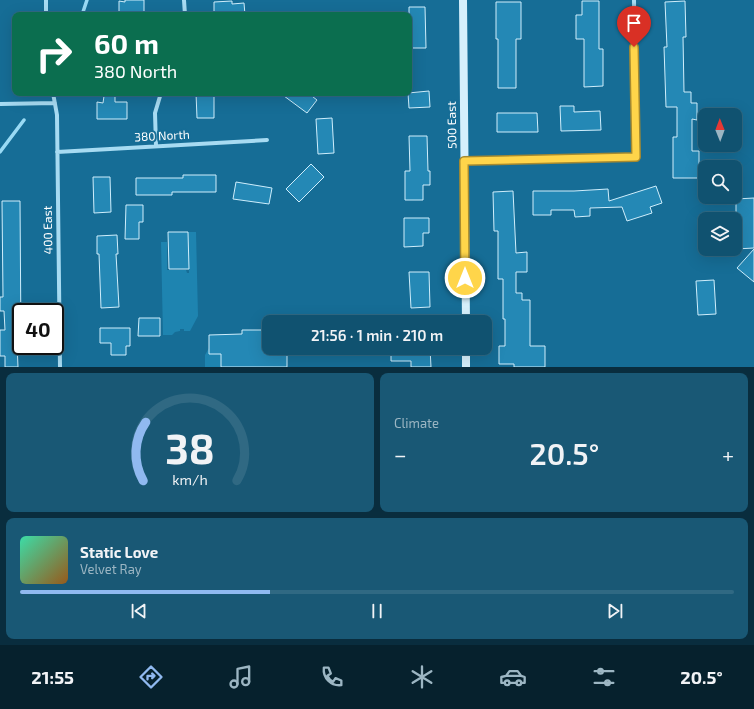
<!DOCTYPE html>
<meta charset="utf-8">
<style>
:root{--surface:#105270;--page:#195875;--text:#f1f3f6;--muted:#9cb6c3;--line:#306983;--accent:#90b9f0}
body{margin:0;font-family:"Exo 2",sans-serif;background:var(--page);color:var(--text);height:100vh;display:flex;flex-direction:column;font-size:15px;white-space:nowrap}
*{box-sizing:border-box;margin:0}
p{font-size:13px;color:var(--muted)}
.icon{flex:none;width:22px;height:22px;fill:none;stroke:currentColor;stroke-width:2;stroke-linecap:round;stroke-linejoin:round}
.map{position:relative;height:367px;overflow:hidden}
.drawer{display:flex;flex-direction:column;gap:6px;padding:6px;background:#092d3e;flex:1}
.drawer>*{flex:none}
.banner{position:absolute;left:12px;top:12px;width:400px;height:84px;border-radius:8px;box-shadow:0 4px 16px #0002,0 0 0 1px var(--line);background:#0b6e4f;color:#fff;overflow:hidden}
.needle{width:26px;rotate:359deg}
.tools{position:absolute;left:698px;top:108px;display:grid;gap:8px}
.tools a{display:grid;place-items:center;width:44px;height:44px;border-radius:8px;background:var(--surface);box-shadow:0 4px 16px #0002,0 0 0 1px var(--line);font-size:20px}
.speed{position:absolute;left:12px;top:303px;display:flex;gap:8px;font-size:20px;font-weight:700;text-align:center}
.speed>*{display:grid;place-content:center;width:52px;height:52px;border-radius:50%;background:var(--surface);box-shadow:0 4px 16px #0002,0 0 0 1px var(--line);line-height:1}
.speed .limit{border:2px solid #111;border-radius:6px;background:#fff;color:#111}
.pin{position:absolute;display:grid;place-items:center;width:34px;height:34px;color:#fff;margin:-41px -17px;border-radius:50% 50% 50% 0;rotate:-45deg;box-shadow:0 0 4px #0007}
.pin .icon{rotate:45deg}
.me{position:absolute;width:44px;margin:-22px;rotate:0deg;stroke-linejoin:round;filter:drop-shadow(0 0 3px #0008)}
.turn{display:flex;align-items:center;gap:14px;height:84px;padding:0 16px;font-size:18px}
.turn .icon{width:52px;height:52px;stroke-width:2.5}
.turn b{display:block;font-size:28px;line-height:34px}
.big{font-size:30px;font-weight:600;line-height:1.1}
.drawer .tile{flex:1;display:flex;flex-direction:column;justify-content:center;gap:6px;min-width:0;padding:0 14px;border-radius:8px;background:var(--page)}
.drawer .dial{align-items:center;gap:0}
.dial svg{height:104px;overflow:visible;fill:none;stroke:var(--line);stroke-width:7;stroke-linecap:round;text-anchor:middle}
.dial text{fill:var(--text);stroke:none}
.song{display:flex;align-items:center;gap:12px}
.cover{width:48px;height:48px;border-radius:6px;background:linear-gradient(135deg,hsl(160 70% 55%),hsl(30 70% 35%))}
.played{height:4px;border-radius:2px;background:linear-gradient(90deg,var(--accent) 35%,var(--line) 35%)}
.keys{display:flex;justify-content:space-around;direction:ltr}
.heat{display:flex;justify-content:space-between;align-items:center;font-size:22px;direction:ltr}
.drawer .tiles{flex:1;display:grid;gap:6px;grid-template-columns:1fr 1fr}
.tile:last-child{grid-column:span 2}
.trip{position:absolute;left:262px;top:315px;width:230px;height:40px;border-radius:8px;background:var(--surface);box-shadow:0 4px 16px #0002,0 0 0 1px var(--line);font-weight:600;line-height:40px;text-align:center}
.dock{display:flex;height:64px;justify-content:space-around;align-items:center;background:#06212d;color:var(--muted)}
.dock .icon{width:28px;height:28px}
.dock .selected{color:var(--accent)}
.dock b{font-size:18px;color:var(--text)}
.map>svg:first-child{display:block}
</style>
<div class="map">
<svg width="754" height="367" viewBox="0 0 754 367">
<rect width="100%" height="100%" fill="#166d96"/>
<path fill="#1e84b0" d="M188,232H196L198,316L190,331H184V329H180V331L175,332L172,335H163L161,242H167V270H186L187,273H189Z
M209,348V354H221V367H205V355Z"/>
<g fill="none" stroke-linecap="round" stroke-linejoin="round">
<path stroke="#99daf4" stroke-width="3.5" d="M82,15L87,0
M0,152L24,120"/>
</g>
<path fill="#2488b5" stroke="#cfeefc" d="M125,0H144V12L119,13V1L125,2Z
M232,1V4L244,3L245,15H214V2Z
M582,1H599V49H603V86L584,87V39H576V15H582Z
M685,1L686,37H683L684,92H691V103H697V120L692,119V151H699V178H673V137H677V107H666L664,47H667L665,2Z
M496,2H521V39H516V88H498V39H496Z
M409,7H425L426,48H412V45H409Z
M429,91L430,107L409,108L408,93Z
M196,93H214V118H197Z
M280,93H308L317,100L307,113Z
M104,96H115V102H127V119H97V102L103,103Z
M560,106H574V112L600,111L601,130L561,131Z
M497,113H537L538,132H497Z
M332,118L334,153L318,154L316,119Z
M409,136H427L428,171H430V185H423V200H405V171H410Z
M311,164L324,177L299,202L286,189Z
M183,175H216V192H172V195H136V178H183Z
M93,177H110L111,212L94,213Z
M236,182L272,188L269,204L233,199Z
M656,186L662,203L650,207L652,213L627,221L622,207L590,208V216L575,217L574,210H551V215H533V191H574L608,189L609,201Z
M513,191L516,253L527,252V272H516V293H522V300H530V346H545V367H514V364H499V346H505V319H503V279H498V231H494L493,192Z
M754,198V248L736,249V199Z
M2,201H20L21,343L17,344L18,367H5V356H0V330H5L4,311H0V297H3Z
M126,205H143V222H139V239H125Z
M404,218H429V233H423V246L404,247Z
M168,232H188L189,269H169Z
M117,235L118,254H116L119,307L101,308L99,254H97V236Z
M754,249V282L737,268Z
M409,272H429L430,307L411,308Z
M714,280L716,314L698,315L696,281Z
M139,318H160V336H138Z
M100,328H130V346H126V355H111V343H100Z
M242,330H265V334H269V348H287V367H221V354H209V335L242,334Z
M391,348H430L431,367H411V361H391Z"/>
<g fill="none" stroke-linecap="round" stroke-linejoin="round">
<path stroke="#a7dbf2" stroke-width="4" d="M46,0V15
M184,0L185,15
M53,93L57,115L60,367
M0,104L55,103
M156,146L155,113L161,93
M57,152L267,140
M464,161L636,157L634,0"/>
<path stroke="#d6f0fc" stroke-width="8" d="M463,0L466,322
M466,348V367"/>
</g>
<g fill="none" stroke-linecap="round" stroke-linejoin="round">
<g stroke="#a68a30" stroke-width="10">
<path id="route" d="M465,278L464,161L636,157L634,47"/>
</g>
<use href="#route" stroke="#ffd54a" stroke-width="7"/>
</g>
<g text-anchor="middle" stroke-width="4" stroke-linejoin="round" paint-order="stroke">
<g font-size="12" fill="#fff" stroke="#166d96">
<text transform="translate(452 125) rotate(-91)" y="4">500 East</text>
<text transform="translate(162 136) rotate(-3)" y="4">380 North</text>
<text transform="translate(48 230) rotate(-91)" y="4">400 East</text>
</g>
</g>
</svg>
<div class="tools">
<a><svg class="needle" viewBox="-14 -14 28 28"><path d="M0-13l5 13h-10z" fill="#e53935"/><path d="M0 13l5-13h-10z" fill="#9cb6c3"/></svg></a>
<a><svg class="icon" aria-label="search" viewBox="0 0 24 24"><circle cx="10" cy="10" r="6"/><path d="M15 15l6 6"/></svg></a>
<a><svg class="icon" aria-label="layers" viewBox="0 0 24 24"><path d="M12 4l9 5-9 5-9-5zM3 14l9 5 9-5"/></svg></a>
</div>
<div class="speed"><div class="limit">40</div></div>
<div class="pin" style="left:634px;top:47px;background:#d93025"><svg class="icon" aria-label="arrive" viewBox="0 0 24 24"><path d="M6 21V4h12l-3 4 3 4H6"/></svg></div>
<svg class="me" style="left:465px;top:278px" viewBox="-20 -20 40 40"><circle r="17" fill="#ffd54a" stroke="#fff" stroke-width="3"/><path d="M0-11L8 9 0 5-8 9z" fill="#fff"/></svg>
<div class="trip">21:56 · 1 min · 210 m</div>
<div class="banner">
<div class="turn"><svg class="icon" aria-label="right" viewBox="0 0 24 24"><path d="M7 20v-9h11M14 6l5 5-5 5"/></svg><div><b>60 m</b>380 North</div></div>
</div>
</div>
<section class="drawer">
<div class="tiles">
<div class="tile dial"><svg viewBox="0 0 100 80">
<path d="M14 69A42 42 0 1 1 86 69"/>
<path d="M14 69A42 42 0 0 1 16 24" stroke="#90b9f0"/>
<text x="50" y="56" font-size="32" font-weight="700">38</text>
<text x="50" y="72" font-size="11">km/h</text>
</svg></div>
<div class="tile"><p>Climate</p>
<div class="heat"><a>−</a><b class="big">20.5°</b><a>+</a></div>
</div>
<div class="tile">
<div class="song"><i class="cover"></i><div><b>Static Love</b><p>Velvet Ray</p></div></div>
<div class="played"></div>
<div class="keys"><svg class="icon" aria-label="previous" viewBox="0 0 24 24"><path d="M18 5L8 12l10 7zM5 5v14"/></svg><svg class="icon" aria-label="pause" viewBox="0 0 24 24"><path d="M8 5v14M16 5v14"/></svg><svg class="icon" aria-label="next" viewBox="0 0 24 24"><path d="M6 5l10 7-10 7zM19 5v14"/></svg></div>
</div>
</div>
</section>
<nav class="dock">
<b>21:55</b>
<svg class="icon selected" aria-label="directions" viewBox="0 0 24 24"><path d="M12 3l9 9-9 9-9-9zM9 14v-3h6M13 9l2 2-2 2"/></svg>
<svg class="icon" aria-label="music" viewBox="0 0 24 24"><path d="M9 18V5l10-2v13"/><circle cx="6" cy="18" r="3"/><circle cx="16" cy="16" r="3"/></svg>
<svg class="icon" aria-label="phone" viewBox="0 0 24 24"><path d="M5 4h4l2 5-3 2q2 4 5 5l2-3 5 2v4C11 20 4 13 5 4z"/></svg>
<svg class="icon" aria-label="climate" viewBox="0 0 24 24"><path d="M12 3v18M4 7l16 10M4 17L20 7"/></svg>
<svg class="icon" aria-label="car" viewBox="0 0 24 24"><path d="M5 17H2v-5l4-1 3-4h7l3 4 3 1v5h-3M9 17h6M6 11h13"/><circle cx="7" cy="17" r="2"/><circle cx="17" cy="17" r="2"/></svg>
<svg class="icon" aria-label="filters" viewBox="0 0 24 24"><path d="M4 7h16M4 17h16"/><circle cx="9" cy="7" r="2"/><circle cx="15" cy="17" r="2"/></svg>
<b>20.5°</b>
</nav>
